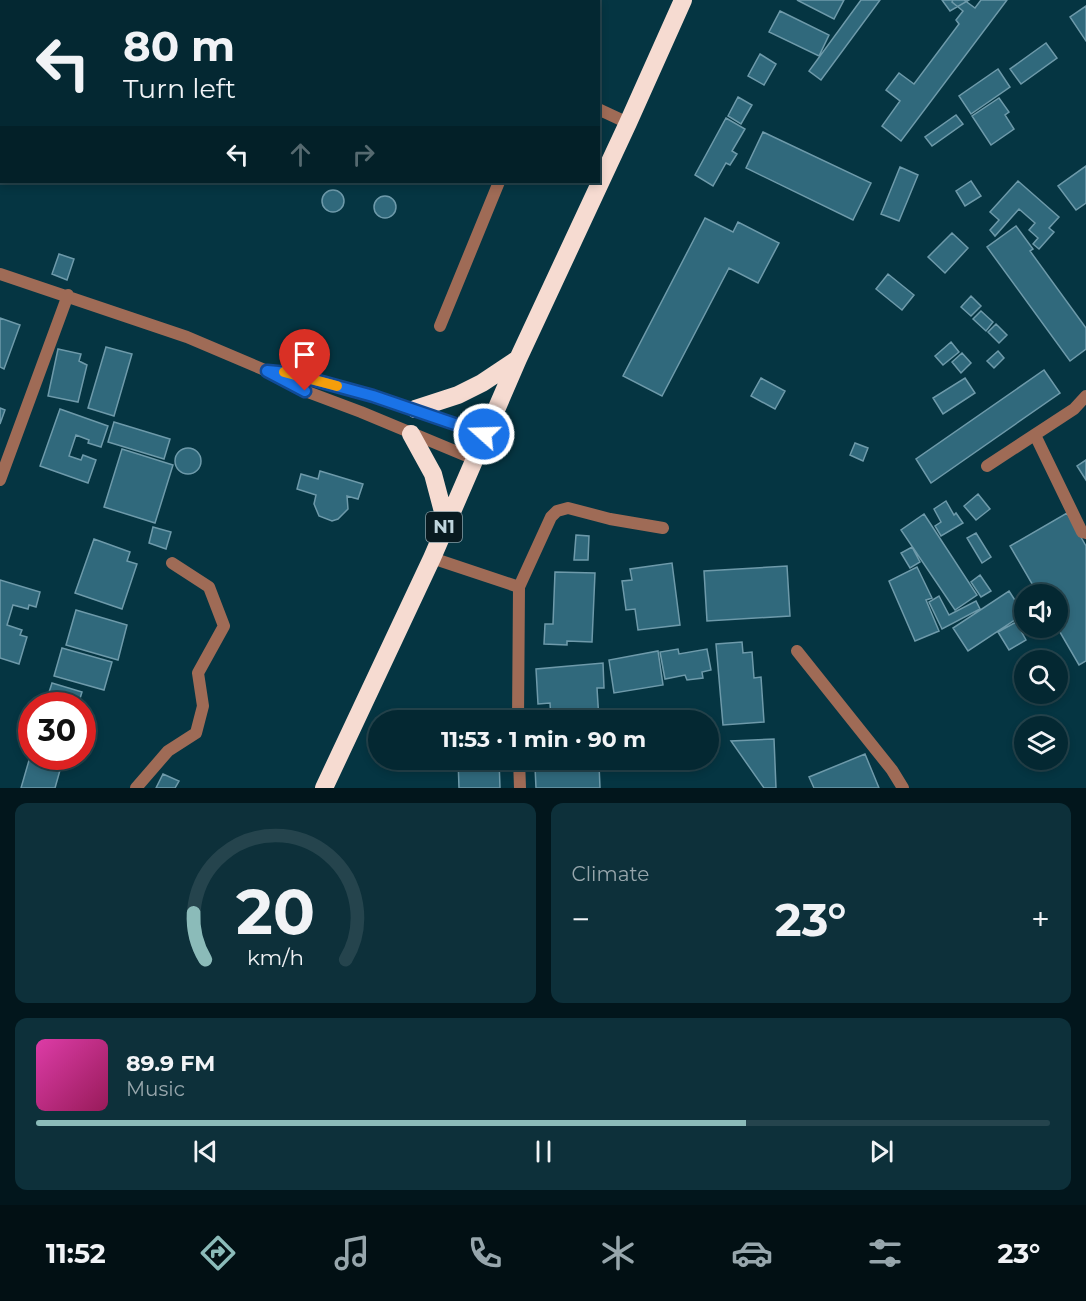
<!DOCTYPE html>
<meta charset="utf-8">
<style>
:root{--surface:#042832;--page:#0d303a;--text:#f1f3f6;--muted:#97a6ac;--line:#25444d;--accent:#8bbbb9}
body{margin:0;font-family:Montserrat,sans-serif;background:var(--page);color:var(--text);height:100vh;display:flex;flex-direction:column;font-size:22px;white-space:nowrap}
*{box-sizing:border-box;margin:0}
p{font-size:20px;color:var(--muted)}
.icon{flex:none;width:33px;height:33px;fill:none;stroke:currentColor;stroke-width:2;stroke-linecap:round;stroke-linejoin:round}
.map{position:relative;height:788px;overflow:hidden}
.drawer{display:flex;flex-direction:column;gap:15px;padding:15px;background:#02161c;flex:1}
.drawer>*{flex:none}
.guide{position:absolute;left:0px;top:0px;width:600px;height:183px;box-shadow:0 3px 9px #0003,0 0 0 2px var(--line);background:#042832;color:var(--text);overflow:hidden}
.controls{position:absolute;left:1014px;top:584px;display:grid;gap:12px}
.controls a{display:grid;place-items:center;width:54px;height:54px;border-radius:50%;background:var(--surface);box-shadow:0 3px 9px #0003,0 0 0 2px var(--line);font-size:30px}
.speed{position:absolute;left:18px;top:692px;display:flex;gap:12px;font-size:30px;font-weight:700;text-align:center}
.speed>*{display:grid;place-content:center;width:78px;height:78px;border-radius:50%;background:var(--surface);box-shadow:0 3px 9px #0003,0 0 0 2px var(--line);line-height:1}
.speed .limit{border:9px solid #d22;background:#fff;color:#111}
.pin{position:absolute;display:grid;place-items:center;width:51px;height:51px;color:#fff;margin:-62px -26px;border-radius:50% 50% 50% 0;rotate:-45deg;box-shadow:0 0 6px #0007}
.pin .icon{rotate:45deg}
.me{position:absolute;width:66px;margin:-33px;rotate:290deg;stroke-linejoin:round;filter:drop-shadow(0 0 4px #0008)}
.turn{display:flex;align-items:center;gap:21px;height:126px;padding:0 24px;font-size:27px}
.turn .icon{width:78px;height:78px;stroke-width:2.5}
.turn b{display:block;font-size:42px;line-height:51px}
.lanes{display:flex;align-items:center;height:57px;padding:0 24px;background:#0003;justify-content:center;gap:30px;direction:ltr}
.lanes .off{opacity:.35}
.big{font-size:45px;font-weight:700;line-height:1.1}
.drawer .card{flex:1;display:flex;flex-direction:column;justify-content:center;gap:9px;min-width:0;padding:0 21px;border-radius:12px;background:var(--page)}
.drawer .dial{align-items:center;gap:0}
.dial svg{height:156px;overflow:visible;fill:none;stroke:var(--line);stroke-width:7;stroke-linecap:round;text-anchor:middle}
.dial text{fill:var(--text);stroke:none}
.song{display:flex;align-items:center;gap:18px}
.cover{width:72px;height:72px;border-radius:9px;background:linear-gradient(135deg,hsl(320 70% 55%),hsl(330 70% 35%))}
.played{height:6px;border-radius:3px;background:linear-gradient(90deg,var(--accent) 70%,var(--line) 70%)}
.keys{display:flex;justify-content:space-around;direction:ltr}
.heat{display:flex;justify-content:space-between;align-items:center;font-size:33px;direction:ltr}
.drawer .tiles{flex:1;display:grid;gap:15px;grid-template-columns:1fr 1fr}
.card:last-child{grid-column:span 2}
.trip{position:absolute;left:368px;top:710px;width:351px;height:60px;border-radius:30px;background:var(--surface);box-shadow:0 3px 9px #0003,0 0 0 2px var(--line);font-weight:700;line-height:60px;text-align:center}
.tabs{display:flex;height:96px;justify-content:space-around;align-items:center;background:#021014;color:var(--muted)}
.tabs .icon{width:42px;height:42px}
.tabs .selected{color:var(--accent)}
.tabs b{font-size:27px;color:var(--text)}
.map>svg:first-child{display:block}
</style>
<div class="map">
<svg width="1086" height="788" viewBox="0 0 1086 788">
<rect width="100%" height="100%" fill="#053542"/>
<path fill="#30697c" stroke="#6e9aaa" stroke-width="1.5" d="M797,0H844L834,19Z
M861,0H880L821,80L809,71Z
M942,0H969L950,11Z
M953,0H964L975,8L981,0H1007L901,141L882,126L900,101L886,90L899,73L914,84L959,24L956,20L963,11L952,2Z
M1086,6V41L1070,17Z
M780,11L829,35L819,56L769,32Z
M1046,43L1057,58L1021,84L1010,69Z
M760,54L776,64L764,85L748,76Z
M998,69L1010,87L971,114L959,96Z
M738,97L752,105L741,124L728,116Z
M999,98L1009,112L1005,115L1014,129L991,145L972,116Z
M956,115L963,124L932,146L925,137Z
M726,118L745,129L732,151L737,154L730,165L726,163L713,186L695,175Z
M763,132L871,183L853,220L746,168Z
M1086,166V203L1076,210L1058,186Z
M900,167L918,175L899,221L881,214Z
M971,181L981,196L965,206L956,191Z
M1018,181L1059,217L1049,228L1054,232L1039,249L1033,244L1038,238L1029,230L1035,223L1019,209L995,236L990,230L999,220L990,212Z
M322 201a11 11 0 1 1 22 0a11 11 0 1 1-22 0Z
M374 207a11 11 0 1 1 22 0a11 11 0 1 1-22 0Z
M705,218L733,232L738,222L779,243L758,283L729,268L662,396L623,376Z
M1016,226L1033,249L1030,251L1086,328V349L1070,361L987,247Z
M952,233L968,248L945,273L928,257Z
M59,254L74,259L67,280L52,274Z
M888,274L914,295L902,310L876,289Z
M971,296L981,306L971,316L961,307Z
M981,311L993,322L986,331L973,319Z
M0,318L20,325L4,369L0,367Z
M996,324L1007,335L999,343L988,332Z
M951,342L959,352L943,365L935,356Z
M106,347L132,354L114,416L88,408Z
M58,349L81,354L79,361L87,365L78,402L48,396Z
M998,351L1004,358L994,368L987,361Z
M962,353L971,363L961,373L952,362Z
M1044,370L1060,393L931,483L916,459Z
M761,378L785,391L775,409L751,396Z
M965,378L975,393L943,414L933,398Z
M0,408L5,410L0,424Z
M60,409L108,426L101,447L88,443L89,440L76,435L69,456L81,460L83,455L96,460L88,483L40,466Z
M114,422L170,439L164,459L108,442Z
M855,443L868,448L863,461L850,455Z
M175 461a13 13 0 1 1 26 0a13 13 0 1 1-26 0Z
M122,449L173,465L155,523L104,507Z
M1086,460V480L1077,466Z
M320,471L363,484L358,499L347,496L348,509L338,519L332,521L319,516L314,504L316,495L297,489L301,474L318,479Z
M978,494L990,509L976,520L964,506Z
M946,501L954,515L956,513L963,523L941,536L935,526L941,522L934,509Z
M1067,513L1086,546V661L1079,665L1057,627L1058,594H1038L1010,546Z
M924,514L977,595L955,610L901,530Z
M153,527L171,532L166,549L149,543Z
M976,533L991,557L982,563L967,538Z
M576,535L589,536L588,560H574Z
M94,539L130,552L127,561L137,564L122,609L75,593Z
M912,547L920,562L910,568L901,553Z
M672,563L680,625L638,630L635,609L626,610L622,581L632,580L630,569Z
M787,566L790,616L707,621L704,571Z
M917,567L932,598L926,600L939,631L915,641L889,581Z
M555,572L595,573L592,642L567,641V645L544,644L545,624H553Z
M980,575L991,591L981,597L971,582Z
M0,580L40,592L36,607L29,605L28,609L13,605L7,625L22,630L20,635L27,637L19,664L0,658Z
M1009,591L1024,614L968,651L953,628Z
M939,596L949,615L976,601L980,609L942,629L929,602Z
M76,610L127,625L118,660L66,645Z
M1016,622L1026,640L1009,650L998,632Z
M742,642L743,653L752,652L754,678L761,677L764,722L723,725L716,644Z
M62,648L112,662L104,690L54,676Z
M678,649L679,654L707,649L711,670L702,672L703,678L687,680L685,675L665,679L660,652Z
M658,651L663,685L614,693L609,660Z
M603,663L604,688H597L599,720H551L550,703L538,704L536,669Z
M52,683L82,692L78,705H45Z
M774,739L776,788H764L731,741Z
M32,750V756H64L55,788H21Z
M865,754L879,788H814L809,777Z
M458,759H499L500,788H459Z
M599,764L600,788H536L535,767Z
M163,774L179,781L175,788H156Z"/>
<g fill="none" stroke-linecap="round" stroke-linejoin="round">
<path stroke="#9f6b56" stroke-width="12" d="M359,0L363,2
M435,2V0
M598,109L628,123
M0,274L187,337L267,371L305,391L361,412L474,459
M440,326L499,182
M272,371L289,373L373,396L484,434
M1035,435L1082,532L1086,533
M987,466L1074,409L1086,396
M0,480L68,295
M432,558L519,587L518,720
M519,587L551,517L557,511L568,508L610,519L663,528
M797,651L892,770L903,788
M519,759L520,788
M136,788L168,751L196,733L203,706L198,673L224,626L209,587L172,563"/>
<path stroke="#f6dbd1" stroke-width="18" d="M415,409L458,395L482,383L518,359
M411,434L433,474L446,523
M324,788L432,558L518,359L628,123L683,0"/>
</g>
<g fill="none" stroke-linecap="round" stroke-linejoin="round">
<g stroke="#114b97" stroke-width="15">
<path id="route" d="M305,391L267,371L289,373L373,396L484,434"/>
</g>
<use href="#route" stroke="#1a73e8" stroke-width="10"/>
<path stroke="#f59e0b" stroke-width="10" d="M284,372L337,386"/>
</g>
<g text-anchor="middle" stroke-width="6" stroke-linejoin="round" paint-order="stroke">
<rect fill="#081a20" stroke="#889da5" stroke-width="1.5" x="426" y="512" width="36" height="30" rx="4.5"/>
<g font-size="18" font-weight="bold" fill="#bfd5de">
<text x="444" y="533">N1</text>
</g>
</g>
</svg>
<div class="controls">
<a><svg class="icon" aria-label="sound" viewBox="0 0 24 24"><path d="M4 9h4l5-4v14l-5-4H4zM17 9q2 3 0 6"/></svg></a>
<a><svg class="icon" aria-label="search" viewBox="0 0 24 24"><circle cx="10" cy="10" r="6"/><path d="M15 15l6 6"/></svg></a>
<a><svg class="icon" aria-label="layers" viewBox="0 0 24 24"><path d="M12 4l9 5-9 5-9-5zM3 14l9 5 9-5"/></svg></a>
</div>
<div class="speed"><div class="limit">30</div></div>
<div class="pin" style="left:305px;top:391px;background:#d93025"><svg class="icon" aria-label="arrive" viewBox="0 0 24 24"><path d="M6 21V4h12l-3 4 3 4H6"/></svg></div>
<svg class="me" style="left:484px;top:434px" viewBox="-20 -20 40 40"><circle r="17" fill="#1a73e8" stroke="#fff" stroke-width="3"/><path d="M0-11L8 9 0 5-8 9z" fill="#fff"/></svg>
<div class="trip">11:53 · 1 min · 90 m</div>
<div class="guide">
<div class="turn"><svg class="icon" aria-label="left" viewBox="0 0 24 24"><path d="M17 20v-9H6M10 6l-5 5 5 5"/></svg><div><b>80 m</b>Turn left</div></div>
<div class="lanes"><svg class="icon" aria-label="left" viewBox="0 0 24 24"><path d="M17 20v-9H6M10 6l-5 5 5 5"/></svg><svg class="icon off" aria-label="ahead" viewBox="0 0 24 24"><path d="M12 20V5M6 11l6-6 6 6"/></svg><svg class="icon off" aria-label="right" viewBox="0 0 24 24"><path d="M7 20v-9h11M14 6l5 5-5 5"/></svg></div>
</div>
</div>
<section class="drawer">
<div class="tiles">
<div class="card dial"><svg viewBox="0 0 100 80">
<path d="M14 69A42 42 0 1 1 86 69"/>
<path d="M14 69A42 42 0 0 1 8 45" stroke="#8bbbb9"/>
<text x="50" y="56" font-size="32" font-weight="700">20</text>
<text x="50" y="72" font-size="11">km/h</text>
</svg></div>
<div class="card"><p>Climate</p>
<div class="heat"><a>−</a><b class="big">23°</b><a>+</a></div>
</div>
<div class="card">
<div class="song"><i class="cover"></i><div><b>89.9 FM</b><p>Music</p></div></div>
<div class="played"></div>
<div class="keys"><svg class="icon" aria-label="previous" viewBox="0 0 24 24"><path d="M18 5L8 12l10 7zM5 5v14"/></svg><svg class="icon" aria-label="pause" viewBox="0 0 24 24"><path d="M8 5v14M16 5v14"/></svg><svg class="icon" aria-label="next" viewBox="0 0 24 24"><path d="M6 5l10 7-10 7zM19 5v14"/></svg></div>
</div>
</div>
</section>
<nav class="tabs">
<b>11:52</b>
<svg class="icon selected" aria-label="directions" viewBox="0 0 24 24"><path d="M12 3l9 9-9 9-9-9zM9 14v-3h6M13 9l2 2-2 2"/></svg>
<svg class="icon" aria-label="music" viewBox="0 0 24 24"><path d="M9 18V5l10-2v13"/><circle cx="6" cy="18" r="3"/><circle cx="16" cy="16" r="3"/></svg>
<svg class="icon" aria-label="phone" viewBox="0 0 24 24"><path d="M5 4h4l2 5-3 2q2 4 5 5l2-3 5 2v4C11 20 4 13 5 4z"/></svg>
<svg class="icon" aria-label="climate" viewBox="0 0 24 24"><path d="M12 3v18M4 7l16 10M4 17L20 7"/></svg>
<svg class="icon" aria-label="car" viewBox="0 0 24 24"><path d="M5 17H2v-5l4-1 3-4h7l3 4 3 1v5h-3M9 17h6M6 11h13"/><circle cx="7" cy="17" r="2"/><circle cx="17" cy="17" r="2"/></svg>
<svg class="icon" aria-label="filters" viewBox="0 0 24 24"><path d="M4 7h16M4 17h16"/><circle cx="9" cy="7" r="2"/><circle cx="15" cy="17" r="2"/></svg>
<b>23°</b>
</nav>
